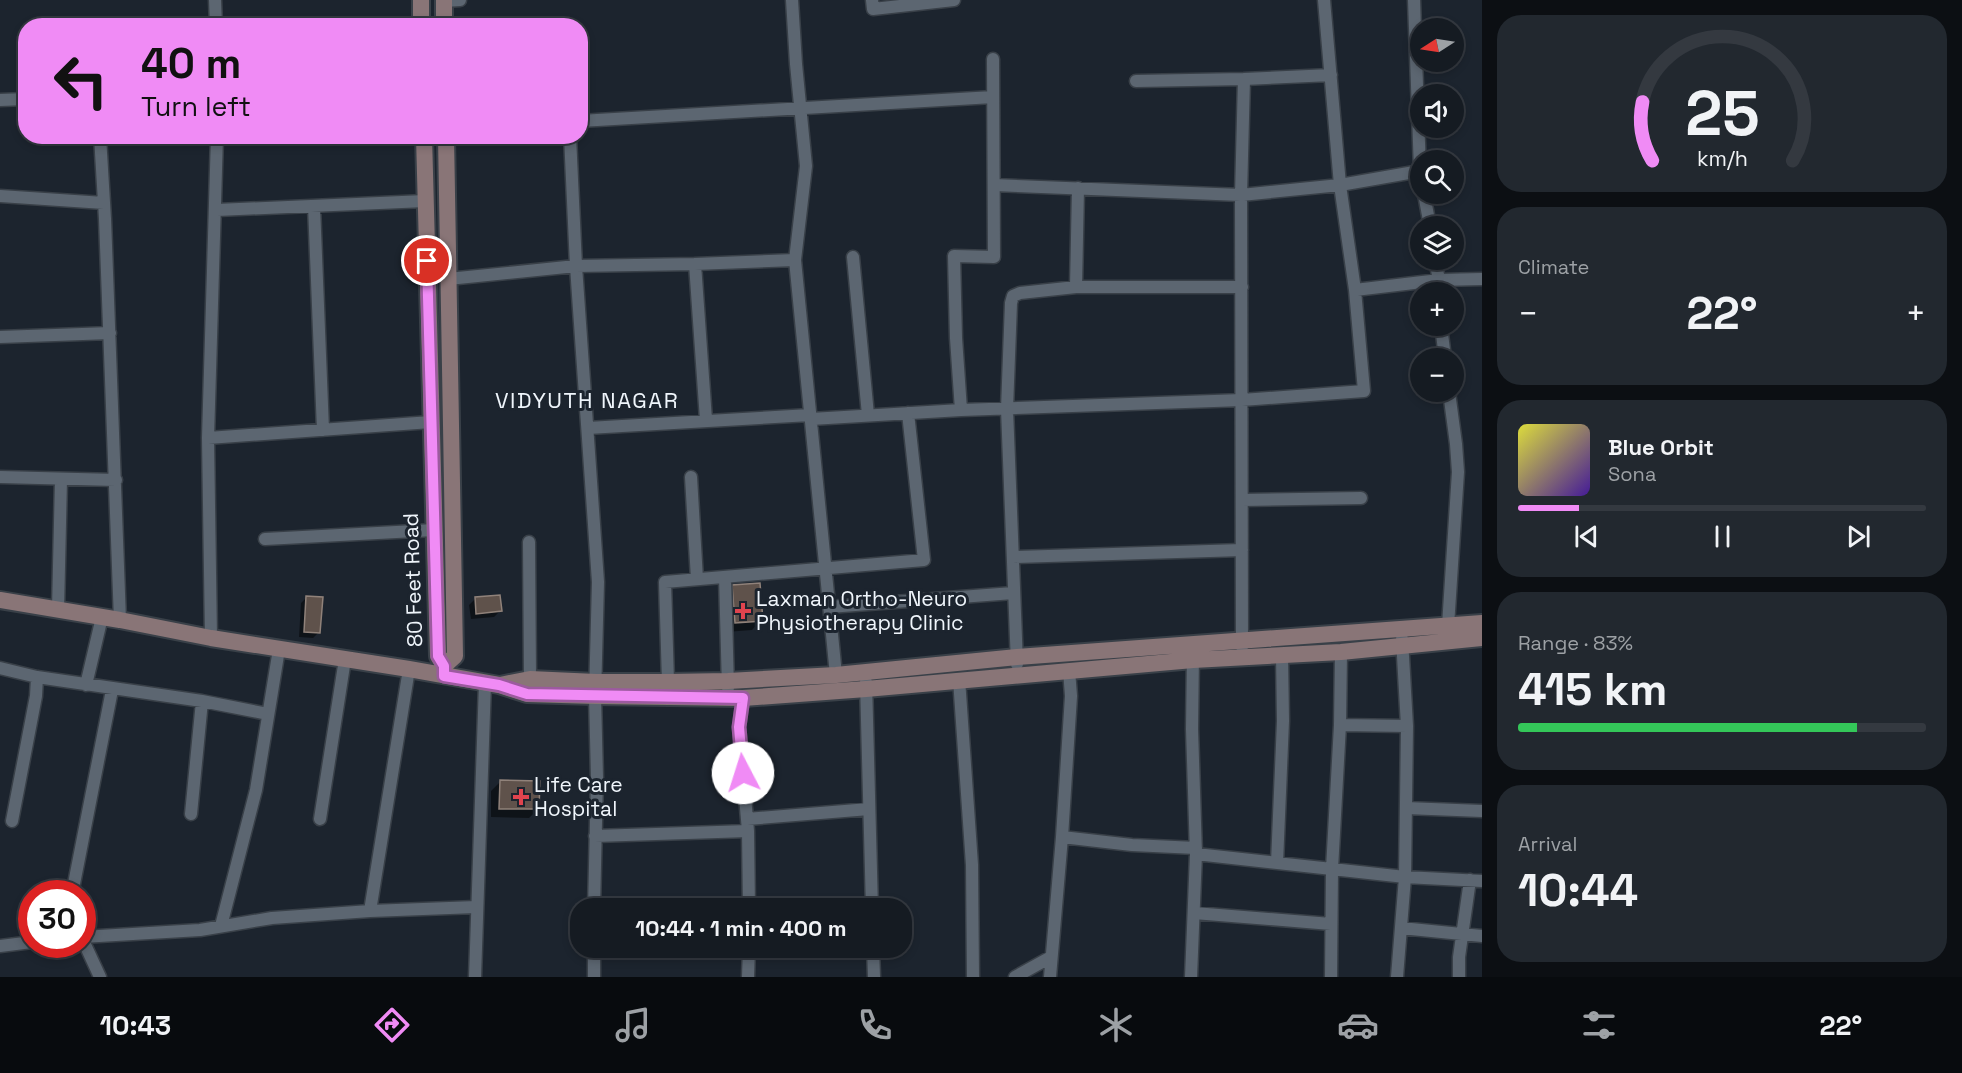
<!DOCTYPE html>
<meta charset="utf-8">
<style>
:root{--surface:#151b22;--page:#22282f;--text:#f1f3f6;--muted:#9da1a5;--line:#343940;--accent:#f08bf5}
body{margin:0;font-family:"Space Grotesk",sans-serif;background:var(--page);color:var(--text);height:100vh;display:flex;flex-direction:column;font-size:22px;white-space:nowrap}
*{box-sizing:border-box;margin:0}
p{font-size:20px;color:var(--muted)}
.icon{flex:none;width:33px;height:33px;fill:none;stroke:currentColor;stroke-width:2;stroke-linecap:round;stroke-linejoin:round}
.map{position:relative;flex:1;overflow:hidden}
.sheet{display:flex;flex-direction:column;gap:15px;padding:15px;background:#0c0f13;width:480px}
.sheet>*{flex:none}
.hud{position:absolute;left:18px;top:18px;width:570px;height:126px;border-radius:24px;box-shadow:0 3px 9px #0003,0 0 0 2px var(--line);background:#f08bf5;color:#111;overflow:hidden}
.needle{width:39px;rotate:258deg}
.controls{position:absolute;left:1410px;top:18px;display:grid;gap:12px}
.controls a{display:grid;place-items:center;width:54px;height:54px;border-radius:50%;background:var(--surface);box-shadow:0 3px 9px #0003,0 0 0 2px var(--line);font-size:30px}
.speed{position:absolute;left:18px;top:880px;display:flex;gap:12px;font-size:30px;font-weight:700;text-align:center}
.speed>*{display:grid;place-content:center;width:78px;height:78px;border-radius:50%;background:var(--surface);box-shadow:0 3px 9px #0003,0 0 0 2px var(--line);line-height:1}
.speed .limit{border:9px solid #d22;background:#fff;color:#111}
.pin{position:absolute;display:grid;place-items:center;width:51px;height:51px;color:#fff;margin:-26px;border:3px solid #fff;border-radius:50%;box-shadow:0 2px 6px #0007}
.me{position:absolute;width:66px;margin:-33px;rotate:355deg;stroke-linejoin:round;filter:drop-shadow(0 0 4px #0008)}
.turn{display:flex;align-items:center;gap:21px;height:126px;padding:0 24px;font-size:27px}
.turn .icon{width:78px;height:78px;stroke-width:2.5}
.turn b{display:block;font-size:42px;line-height:51px}
.big{font-size:45px;font-weight:800;line-height:1.1}
.sheet .tile{flex:1;display:flex;flex-direction:column;justify-content:center;gap:9px;min-width:0;padding:0 21px;border-radius:24px;background:var(--page)}
.sheet .dial{align-items:center;gap:0}
.dial svg{height:156px;overflow:visible;fill:none;stroke:var(--line);stroke-width:7;stroke-linecap:round;text-anchor:middle}
.dial text{fill:var(--text);stroke:none}
.song{display:flex;align-items:center;gap:18px}
.cover{width:72px;height:72px;border-radius:9px;background:linear-gradient(135deg,hsl(60 70% 55%),hsl(260 70% 35%))}
.played{height:6px;border-radius:3px;background:linear-gradient(90deg,var(--accent) 15%,var(--line) 15%)}
.keys{display:flex;justify-content:space-around;direction:ltr}
.heat{display:flex;justify-content:space-between;align-items:center;font-size:33px;direction:ltr}
.charge{height:9px;border-radius:4px;background:linear-gradient(90deg,#34c759 83%,var(--line) 0)}
.trip{position:absolute;left:570px;top:898px;width:342px;height:60px;border-radius:24px;background:var(--surface);box-shadow:0 3px 9px #0003,0 0 0 2px var(--line);font-weight:800;line-height:60px;text-align:center}
.tab-bar{display:flex;height:96px;justify-content:space-around;align-items:center;background:#080b0e;color:var(--muted)}
.tab-bar .icon{width:42px;height:42px}
.tab-bar .on{color:var(--accent)}
.tab-bar b{font-size:27px;color:var(--text)}
main{display:flex;flex:1;min-height:0}
.map>svg:first-child{display:block}
</style>
<main>
<div class="map">
<svg width="1482" height="977" viewBox="0 0 1482 977">
<rect width="100%" height="100%" fill="#1c242e"/>
<path fill="#0007" d="M732,586L761,620L752,630L726,632L723,596Z
M307,597L319,632L313,638L299,637L301,603Z
M475,599L500,611L494,617L471,619L469,605Z
M500,782L538,809L529,818L491,817V791Z"/>
<path fill="#5f524b" stroke="#90827a" stroke-width="1.5" d="M760,583L763,621L735,623L732,585Z
M500,595L502,611L476,614L475,597Z
M306,596L323,597L320,633L304,632Z
M500,780L540,781L539,809H499Z"/>
<g fill="none" stroke-linecap="round" stroke-linejoin="round">
<g stroke="#394048" stroke-width="15">
<path id="street" d="M215,0L216,26
M872,0L873,9L954,0
M444,1L460,0
M1244,79L1331,75
M0,100L26,99
M580,121L993,97
M100,136L105,219L120,620
M994,185L1241,195L1244,79L1136,81
M1424,194L1430,226
M0,196L104,203
M314,206L323,430
M217,210L425,201
M853,257L868,415
M795,260L836,675
M1435,260L1439,280
M695,264L706,420
M448,279L576,266L570,136
M1076,287L1078,188
M1355,290L1439,280L1482,279
M1441,326L1445,358
M0,337L110,333
M961,410L1242,400L1364,391L1355,290L1340,185L1420,171L1414,0
M811,419L961,410L956,338L954,256L994,257L993,59
M588,428L810,415
M208,438L431,422
M0,477L116,480
M691,477L697,579
M1242,500L1361,498
M265,539L434,530
M529,542L530,679
M1013,557L1242,550
M725,577L728,688
M829,607L1013,593
M58,610L61,479
M1448,626L1458,472L1456,444L1449,392
M211,638L208,438L217,136
M1402,639L1407,726L1405,877L1482,881
M1242,647L1241,195L1340,185L1324,0
M1193,654L1192,729L1196,854L1332,869L1331,977
M1017,664L1007,409L1011,303L1013,296L1020,293L1076,287H1242
M0,668L37,677L202,701L268,714
M1069,670L1071,696L1062,837L1132,845L1196,848
M959,679L972,865L973,977
M668,682L665,582L924,560L908,413
M866,682L872,909
M86,685L102,617
M743,698L739,727L748,831L749,909
M1340,725L1341,652
M1406,808L1482,811
M191,814L202,701
M320,819L345,659
M747,819L869,809
M12,821L36,696L37,677
M595,836L748,831
M1277,863L1283,721L1282,655
M72,894L112,690
M594,906L623,909
M594,909L597,778L595,696L598,582L576,266L695,264L795,260L806,166L796,64L792,0
M370,911L409,669
M1194,913L1331,924
M221,926L256,790L279,649
M1401,928L1482,936
M82,937L200,930L272,918L370,911L476,907
M82,938L100,977
M0,946L32,942
M594,948V977
M873,948L874,977
M475,977L485,683
M748,977L749,948
M1015,977L1051,957
M1050,977L1062,837
M1191,977L1196,854
M1397,977L1405,877L1332,869L1340,725L1407,726
M1459,977V957L1470,880"/>
</g>
<g stroke="#394048" stroke-width="20">
<path id="secondary" d="M421,0V26
M444,0V26
M424,136L438,656L444,666L455,656L446,136
M0,600L120,620L211,638L409,669L499,685L527,694L595,696L743,698L866,689L1193,660L1341,652L1482,638
M500,685L530,679L596,682H668L728,681L836,675L1017,657L1482,623"/>
</g>
<use href="#street" stroke="#5c6671" stroke-width="12"/>
<use href="#secondary" stroke="#897577" stroke-width="16"/>
</g>
<g fill="none" stroke-linecap="round" stroke-linejoin="round">
<g stroke="#9c5a9f" stroke-width="15">
<path id="route" d="M427,261L438,656L444,666V676L499,685L527,694L743,698L739,727L743,773"/>
</g>
<use href="#route" stroke="#f08bf5" stroke-width="10"/>
</g>
<g fill="#e0444e" stroke="#1c242e" stroke-width="2">
<path d="M740 602h6v6h6v6h-6v6h-6v-6h-6v-6h6z"/>
<path d="M518 788h6v6h6v6h-6v6h-6v-6h-6v-6h6z"/>
</g>
<g text-anchor="middle" stroke-width="6" stroke-linejoin="round" paint-order="stroke">
<g font-size="21" fill="#eff5fb" stroke="#1c242e">
<text transform="translate(413 580) rotate(-92)" y="7">80 Feet Road</text>
</g>
<g font-size="21" fill="#eff5fb" stroke="#1c242e" text-anchor="start">
<text x="756" y="606">Laxman Ortho-Neuro<tspan x="756" dy="24">Physiotherapy Clinic</tspan></text>
<text x="534" y="792">Life Care<tspan x="534" dy="24">Hospital</tspan></text>
</g>
<g font-size="22" letter-spacing="1.5" fill="#eff5fb" stroke="#1c242e">
<text x="587" y="408">VIDYUTH NAGAR</text>
</g>
</g>
</svg>
<div class="controls">
<a><svg class="needle" viewBox="-14 -14 28 28"><path d="M0-13l5 13h-10z" fill="#e53935"/><path d="M0 13l5-13h-10z" fill="#9da1a5"/></svg></a>
<a><svg class="icon" aria-label="sound" viewBox="0 0 24 24"><path d="M4 9h4l5-4v14l-5-4H4zM17 9q2 3 0 6"/></svg></a>
<a><svg class="icon" aria-label="search" viewBox="0 0 24 24"><circle cx="10" cy="10" r="6"/><path d="M15 15l6 6"/></svg></a>
<a><svg class="icon" aria-label="layers" viewBox="0 0 24 24"><path d="M12 4l9 5-9 5-9-5zM3 14l9 5 9-5"/></svg></a>
<a>+</a>
<a>−</a>
</div>
<div class="speed"><div class="limit">30</div></div>
<div class="pin" style="left:427px;top:261px;background:#d93025"><svg class="icon" aria-label="arrive" viewBox="0 0 24 24"><path d="M6 21V4h12l-3 4 3 4H6"/></svg></div>
<svg class="me" style="left:743px;top:773px" viewBox="-20 -20 40 40"><circle r="19" fill="#fff"/><path d="M0-13L10 11 0 6-10 11z" fill="#f08bf5"/></svg>
<div class="trip">10:44 · 1 min · 400 m</div>
<div class="hud">
<div class="turn"><svg class="icon" aria-label="left" viewBox="0 0 24 24"><path d="M17 20v-9H6M10 6l-5 5 5 5"/></svg><div><b>40 m</b>Turn left</div></div>
</div>
</div>
<section class="sheet">
<div class="tile dial"><svg viewBox="0 0 100 80">
<path d="M14 69A42 42 0 1 1 86 69"/>
<path d="M14 69A42 42 0 0 1 9 39" stroke="#f08bf5"/>
<text x="50" y="56" font-size="32" font-weight="700">25</text>
<text x="50" y="72" font-size="11">km/h</text>
</svg></div>
<div class="tile"><p>Climate</p>
<div class="heat"><a>−</a><b class="big">22°</b><a>+</a></div>
</div>
<div class="tile">
<div class="song"><i class="cover"></i><div><b>Blue Orbit</b><p>Sona</p></div></div>
<div class="played"></div>
<div class="keys"><svg class="icon" aria-label="previous" viewBox="0 0 24 24"><path d="M18 5L8 12l10 7zM5 5v14"/></svg><svg class="icon" aria-label="pause" viewBox="0 0 24 24"><path d="M8 5v14M16 5v14"/></svg><svg class="icon" aria-label="next" viewBox="0 0 24 24"><path d="M6 5l10 7-10 7zM19 5v14"/></svg></div>
</div>
<div class="tile"><p>Range · 83%</p><b class="big">415 km</b><div class="charge"></div></div>
<div class="tile"><p>Arrival</p><b class="big">10:44</b></div>
</section>
</main>
<nav class="tab-bar">
<b>10:43</b>
<svg class="icon on" aria-label="directions" viewBox="0 0 24 24"><path d="M12 3l9 9-9 9-9-9zM9 14v-3h6M13 9l2 2-2 2"/></svg>
<svg class="icon" aria-label="music" viewBox="0 0 24 24"><path d="M9 18V5l10-2v13"/><circle cx="6" cy="18" r="3"/><circle cx="16" cy="16" r="3"/></svg>
<svg class="icon" aria-label="phone" viewBox="0 0 24 24"><path d="M5 4h4l2 5-3 2q2 4 5 5l2-3 5 2v4C11 20 4 13 5 4z"/></svg>
<svg class="icon" aria-label="climate" viewBox="0 0 24 24"><path d="M12 3v18M4 7l16 10M4 17L20 7"/></svg>
<svg class="icon" aria-label="car" viewBox="0 0 24 24"><path d="M5 17H2v-5l4-1 3-4h7l3 4 3 1v5h-3M9 17h6M6 11h13"/><circle cx="7" cy="17" r="2"/><circle cx="17" cy="17" r="2"/></svg>
<svg class="icon" aria-label="filters" viewBox="0 0 24 24"><path d="M4 7h16M4 17h16"/><circle cx="9" cy="7" r="2"/><circle cx="15" cy="17" r="2"/></svg>
<b>22°</b>
</nav>
